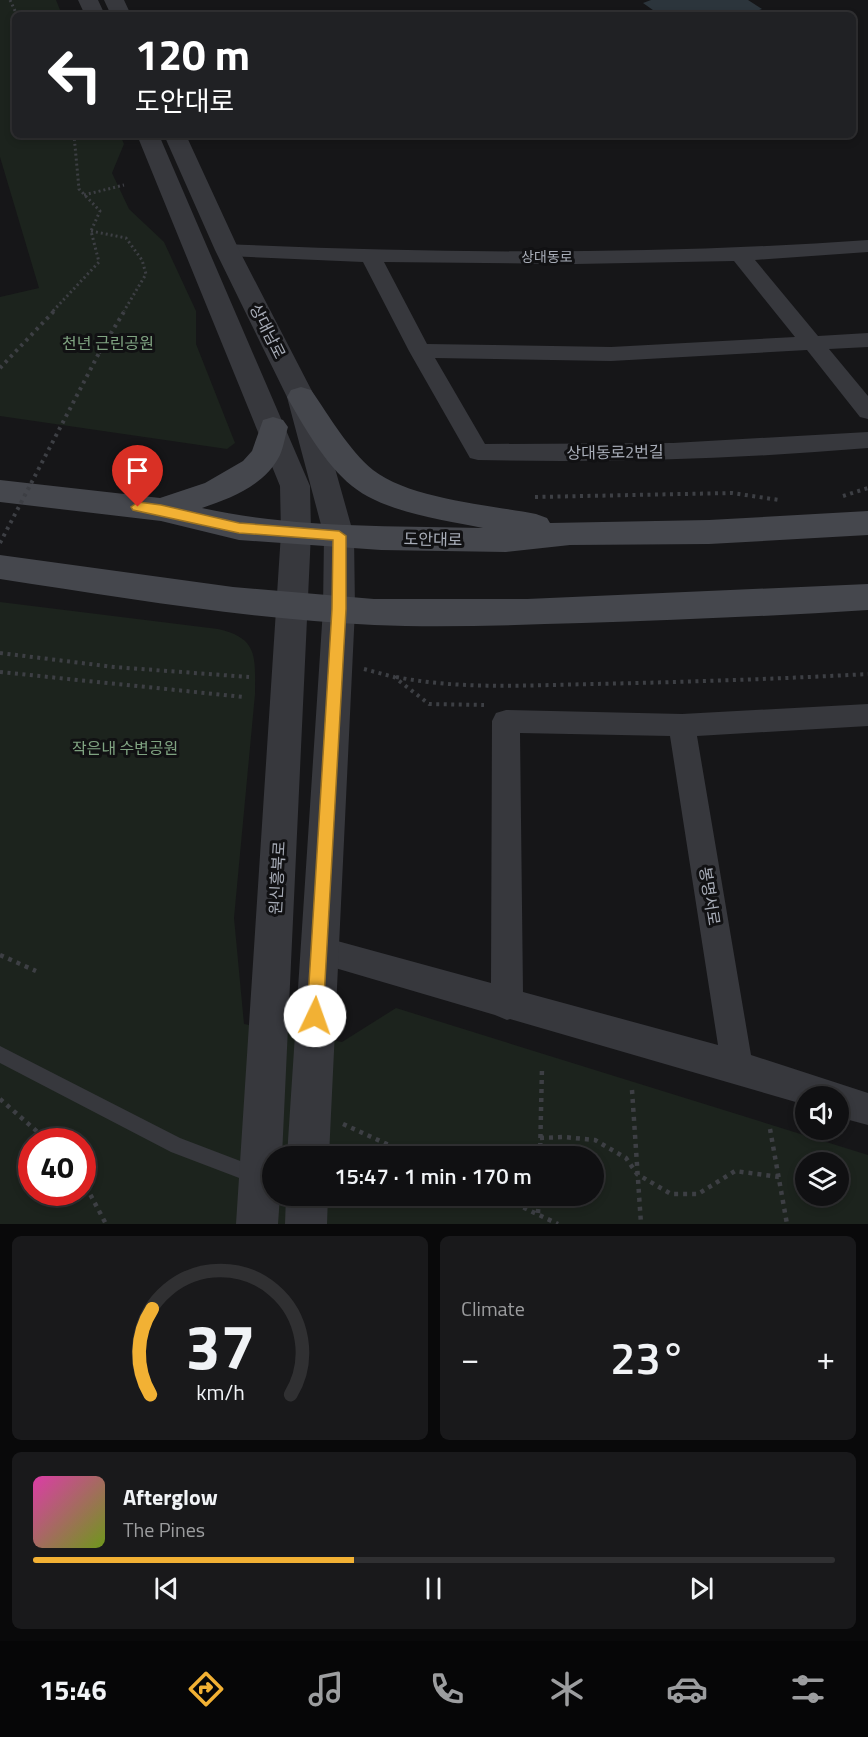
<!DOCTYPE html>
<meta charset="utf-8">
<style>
:root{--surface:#101012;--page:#19191b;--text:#f1f3f6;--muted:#9c9d9f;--line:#303032;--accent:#f2b134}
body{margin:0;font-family:"Titillium Web","Noto Sans KR",sans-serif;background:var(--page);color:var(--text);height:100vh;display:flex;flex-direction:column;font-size:22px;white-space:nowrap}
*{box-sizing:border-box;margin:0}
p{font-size:20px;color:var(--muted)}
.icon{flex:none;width:33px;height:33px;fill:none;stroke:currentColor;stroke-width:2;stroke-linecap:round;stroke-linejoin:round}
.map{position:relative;height:1224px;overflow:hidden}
.drawer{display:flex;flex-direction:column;gap:12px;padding:12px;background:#09090a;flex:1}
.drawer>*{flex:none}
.banner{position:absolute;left:12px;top:12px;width:844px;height:126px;border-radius:9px;box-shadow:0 3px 9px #0003,0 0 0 2px var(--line);background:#202124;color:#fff;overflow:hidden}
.tools{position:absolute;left:795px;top:1086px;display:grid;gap:12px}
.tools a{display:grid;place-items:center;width:54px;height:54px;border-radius:50%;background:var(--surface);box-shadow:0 3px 9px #0003,0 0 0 2px var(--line);font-size:30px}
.speed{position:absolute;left:18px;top:1128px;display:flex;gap:12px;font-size:30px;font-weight:700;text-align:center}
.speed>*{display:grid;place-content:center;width:78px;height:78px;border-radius:50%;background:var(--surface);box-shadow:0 3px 9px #0003,0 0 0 2px var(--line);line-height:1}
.speed .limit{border:9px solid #d22;background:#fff;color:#111}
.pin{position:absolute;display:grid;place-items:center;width:51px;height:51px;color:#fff;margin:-62px -26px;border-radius:50% 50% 50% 0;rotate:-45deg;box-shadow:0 0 6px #0007}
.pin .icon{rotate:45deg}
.me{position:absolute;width:66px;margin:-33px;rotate:3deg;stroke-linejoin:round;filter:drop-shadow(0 0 4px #0008)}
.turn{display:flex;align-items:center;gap:21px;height:126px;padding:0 24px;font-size:27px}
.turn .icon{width:78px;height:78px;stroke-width:2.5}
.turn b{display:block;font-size:42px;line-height:51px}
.big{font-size:45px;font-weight:600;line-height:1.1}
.drawer .card{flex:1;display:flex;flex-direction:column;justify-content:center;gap:9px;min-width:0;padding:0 21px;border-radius:9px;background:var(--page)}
.drawer .dial{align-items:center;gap:0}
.dial svg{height:156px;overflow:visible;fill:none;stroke:var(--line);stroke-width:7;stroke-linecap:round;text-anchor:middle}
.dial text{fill:var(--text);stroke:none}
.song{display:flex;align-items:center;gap:18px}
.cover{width:72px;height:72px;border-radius:9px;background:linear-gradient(135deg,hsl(320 70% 55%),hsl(80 70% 35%))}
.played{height:6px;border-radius:3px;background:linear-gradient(90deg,var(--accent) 40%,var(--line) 40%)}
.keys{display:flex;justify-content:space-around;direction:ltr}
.heat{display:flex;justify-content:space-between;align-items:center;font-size:33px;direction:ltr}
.drawer .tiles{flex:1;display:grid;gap:12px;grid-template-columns:1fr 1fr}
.card:last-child{grid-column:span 2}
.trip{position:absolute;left:262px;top:1146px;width:342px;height:60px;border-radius:30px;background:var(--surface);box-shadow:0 3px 9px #0003,0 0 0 2px var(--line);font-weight:600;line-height:60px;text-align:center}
.tab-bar{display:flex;height:96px;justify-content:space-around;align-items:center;background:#060607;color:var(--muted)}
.tab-bar .icon{width:42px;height:42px}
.tab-bar .current{color:var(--accent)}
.tab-bar b{font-size:27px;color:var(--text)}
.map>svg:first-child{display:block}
</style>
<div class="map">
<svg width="868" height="1224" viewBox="0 0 868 1224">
<rect width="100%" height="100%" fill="#161618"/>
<path fill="#1c231d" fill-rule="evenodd" d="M0,0H56L62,15H15V135H120L124,144L112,173L129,209L164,242L196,311V344L235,443L227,449L0,416V297L39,288L0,157Z
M0,602L218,629C259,638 255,658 255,694L234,918L244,1024L342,1042L396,1008L868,1155V1224H0ZM32,1142H82V1192H32ZM273,1156H594V1196H273ZM806,1162H838V1196H806Z"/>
<path fill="#2c353c" d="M651,0H748L762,9L745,15H660L643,3Z"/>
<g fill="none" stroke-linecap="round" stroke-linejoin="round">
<path stroke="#3d3f44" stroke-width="3" stroke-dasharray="2 3" stroke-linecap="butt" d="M10,0L17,15
M84,195L124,185
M91,231L126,238L142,260L146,274L124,311
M53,311L99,262L91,231L100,211L79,189L74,135"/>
<path stroke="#3d3f44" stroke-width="4" stroke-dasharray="3 4.5" stroke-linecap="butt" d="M99,353L125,310
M0,368L55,310
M843,496L868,488
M535,497L732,493L779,500
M0,653L114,667L249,677
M364,669L394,677L429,704L484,705
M0,672L244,697
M396,677C462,690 529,685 595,684C686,682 777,679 868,674"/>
<path stroke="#3d3f44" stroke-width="4.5" stroke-dasharray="4 5" stroke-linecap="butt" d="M0,955L36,971
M632,1090L641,1224
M0,1099L49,1142
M343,1124L413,1156
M770,1129L787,1224
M540,1138L564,1137L595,1140L626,1158L637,1174L671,1194H698L735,1171L779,1177
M540,1156L542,1067
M82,1179L106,1224
M499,1196L558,1224
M538,1213L539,1196"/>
<path fill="#37383d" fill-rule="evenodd" d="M0,1046L180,1138L261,1169L264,1175L261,1181L255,1184L171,1152L0,1063Z"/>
<path fill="#37383d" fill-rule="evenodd" d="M868,240V252L755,260L818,336L868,333V347L829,349L868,396V419L860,417L807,350L611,361L435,358L485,444L673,443L868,432V448C738,459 608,463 478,460L470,458L409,351L363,262L227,256L220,254L217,250L220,246L227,244C441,254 654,255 868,240ZM734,261L795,337L611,347L427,344L384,262L575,264Z
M868,704V726L697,736L751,1055L868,1093V1125L838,1117V1096H806V1105L510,1019L507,1020L495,1015L308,960L304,950L308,940L319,936L491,983L492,721L496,713L506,710L682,714ZM520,733L670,736L718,1045L523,992Z"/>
<path fill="#37383d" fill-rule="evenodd" d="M78,0H98L105,15H85Z
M104,0H124L131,15H111Z
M137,135H159L310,486L311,533L282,1156H273V1196H280L278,1224H236L281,533L280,486Z
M164,135H186L239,250L315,397L354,536L355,609L329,1156H287L323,609L324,536L287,397L215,250Z
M286,1196H328L327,1224H285Z"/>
<path fill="#45474d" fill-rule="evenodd" d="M301,387L311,390C330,417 348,449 373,470C410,499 490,505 536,514L547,518L550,523L709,520L868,511V535L709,544L570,545L506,552L381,550L239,540L161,521L0,502V480L160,498L205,483L243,461L252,451L263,420L273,417L283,420L288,427C285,436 284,446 280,455C265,485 232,498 202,508C291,528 392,526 483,528C443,520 384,512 352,486C325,464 304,427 287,397L291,390Z
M0,555L233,587L374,599H527L868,584V610C773,616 678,620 582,623C513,625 443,628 374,625C248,619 124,598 0,579Z"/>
<path stroke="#3d3f44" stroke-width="4" stroke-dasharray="3 4.5" stroke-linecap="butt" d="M0,543L99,353"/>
</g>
<path fill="#f2b134" stroke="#9d7322" stroke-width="1.5" d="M138,502L161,505L239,523L339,531L346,536V609L323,1016L321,1021L315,1024L309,1021L307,1016L332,609L333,540L239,533L133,510L131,507Z"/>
<g text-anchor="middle" stroke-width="6" stroke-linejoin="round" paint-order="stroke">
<g font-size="14" fill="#a8adb8" stroke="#111113">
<text x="547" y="262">상대동로</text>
</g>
<g font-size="16" fill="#a8adb8" stroke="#111113">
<text transform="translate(268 331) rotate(63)" y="6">상대남로</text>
<text transform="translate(615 452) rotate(-1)" y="6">상대동로2번길</text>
<text transform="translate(433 539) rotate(1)" y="6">도안대로</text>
<text transform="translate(277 878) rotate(-87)" y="6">원신흥북로</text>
<text transform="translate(710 896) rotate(81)" y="6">봉명서로</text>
</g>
<g font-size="16" fill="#7fa381" stroke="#111113">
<text x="108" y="349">천년 근린공원</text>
<text x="125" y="754">작은내 수변공원</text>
</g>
</g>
</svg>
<div class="tools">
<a><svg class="icon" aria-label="sound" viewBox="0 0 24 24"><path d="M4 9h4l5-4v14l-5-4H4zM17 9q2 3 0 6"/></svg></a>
<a><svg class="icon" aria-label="layers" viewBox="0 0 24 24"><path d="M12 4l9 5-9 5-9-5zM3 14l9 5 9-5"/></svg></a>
</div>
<div class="speed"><div class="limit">40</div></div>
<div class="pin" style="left:138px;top:507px;background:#d93025"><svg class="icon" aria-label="arrive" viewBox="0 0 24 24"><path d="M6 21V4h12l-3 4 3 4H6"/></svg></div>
<svg class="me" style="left:315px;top:1016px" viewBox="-20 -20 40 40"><circle r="19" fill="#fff"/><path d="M0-13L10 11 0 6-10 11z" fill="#f2b134"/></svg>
<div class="trip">15:47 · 1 min · 170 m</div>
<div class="banner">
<div class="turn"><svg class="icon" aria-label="left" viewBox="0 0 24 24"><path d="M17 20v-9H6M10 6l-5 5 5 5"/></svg><div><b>120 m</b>도안대로</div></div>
</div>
</div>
<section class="drawer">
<div class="tiles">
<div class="card dial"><svg viewBox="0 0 100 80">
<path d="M14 69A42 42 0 1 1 86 69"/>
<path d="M14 69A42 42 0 0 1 15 25" stroke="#f2b134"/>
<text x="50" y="56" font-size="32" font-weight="700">37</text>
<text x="50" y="72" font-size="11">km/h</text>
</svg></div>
<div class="card"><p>Climate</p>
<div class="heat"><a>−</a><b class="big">23°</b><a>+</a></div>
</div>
<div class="card">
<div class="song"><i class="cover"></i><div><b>Afterglow</b><p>The Pines</p></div></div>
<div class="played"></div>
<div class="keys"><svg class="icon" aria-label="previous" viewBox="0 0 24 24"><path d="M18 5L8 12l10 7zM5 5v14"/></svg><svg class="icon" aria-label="pause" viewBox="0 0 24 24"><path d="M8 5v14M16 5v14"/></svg><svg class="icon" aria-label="next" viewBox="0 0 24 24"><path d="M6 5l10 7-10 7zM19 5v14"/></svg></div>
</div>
</div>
</section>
<nav class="tab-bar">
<b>15:46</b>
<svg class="icon current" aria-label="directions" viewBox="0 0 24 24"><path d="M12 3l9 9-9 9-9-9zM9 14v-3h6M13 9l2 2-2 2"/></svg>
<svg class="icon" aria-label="music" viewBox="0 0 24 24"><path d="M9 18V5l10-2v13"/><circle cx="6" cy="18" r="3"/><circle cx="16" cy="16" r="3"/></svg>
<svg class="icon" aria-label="phone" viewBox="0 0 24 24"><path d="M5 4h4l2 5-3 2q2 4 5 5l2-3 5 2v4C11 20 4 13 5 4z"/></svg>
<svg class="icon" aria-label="climate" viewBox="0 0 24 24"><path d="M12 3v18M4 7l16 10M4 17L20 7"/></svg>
<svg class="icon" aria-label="car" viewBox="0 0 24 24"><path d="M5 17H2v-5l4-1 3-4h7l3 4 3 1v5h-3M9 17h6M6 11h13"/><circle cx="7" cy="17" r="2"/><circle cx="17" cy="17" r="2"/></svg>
<svg class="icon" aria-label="filters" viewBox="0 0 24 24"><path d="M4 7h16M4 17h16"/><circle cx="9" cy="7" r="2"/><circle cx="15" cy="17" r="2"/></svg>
</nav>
